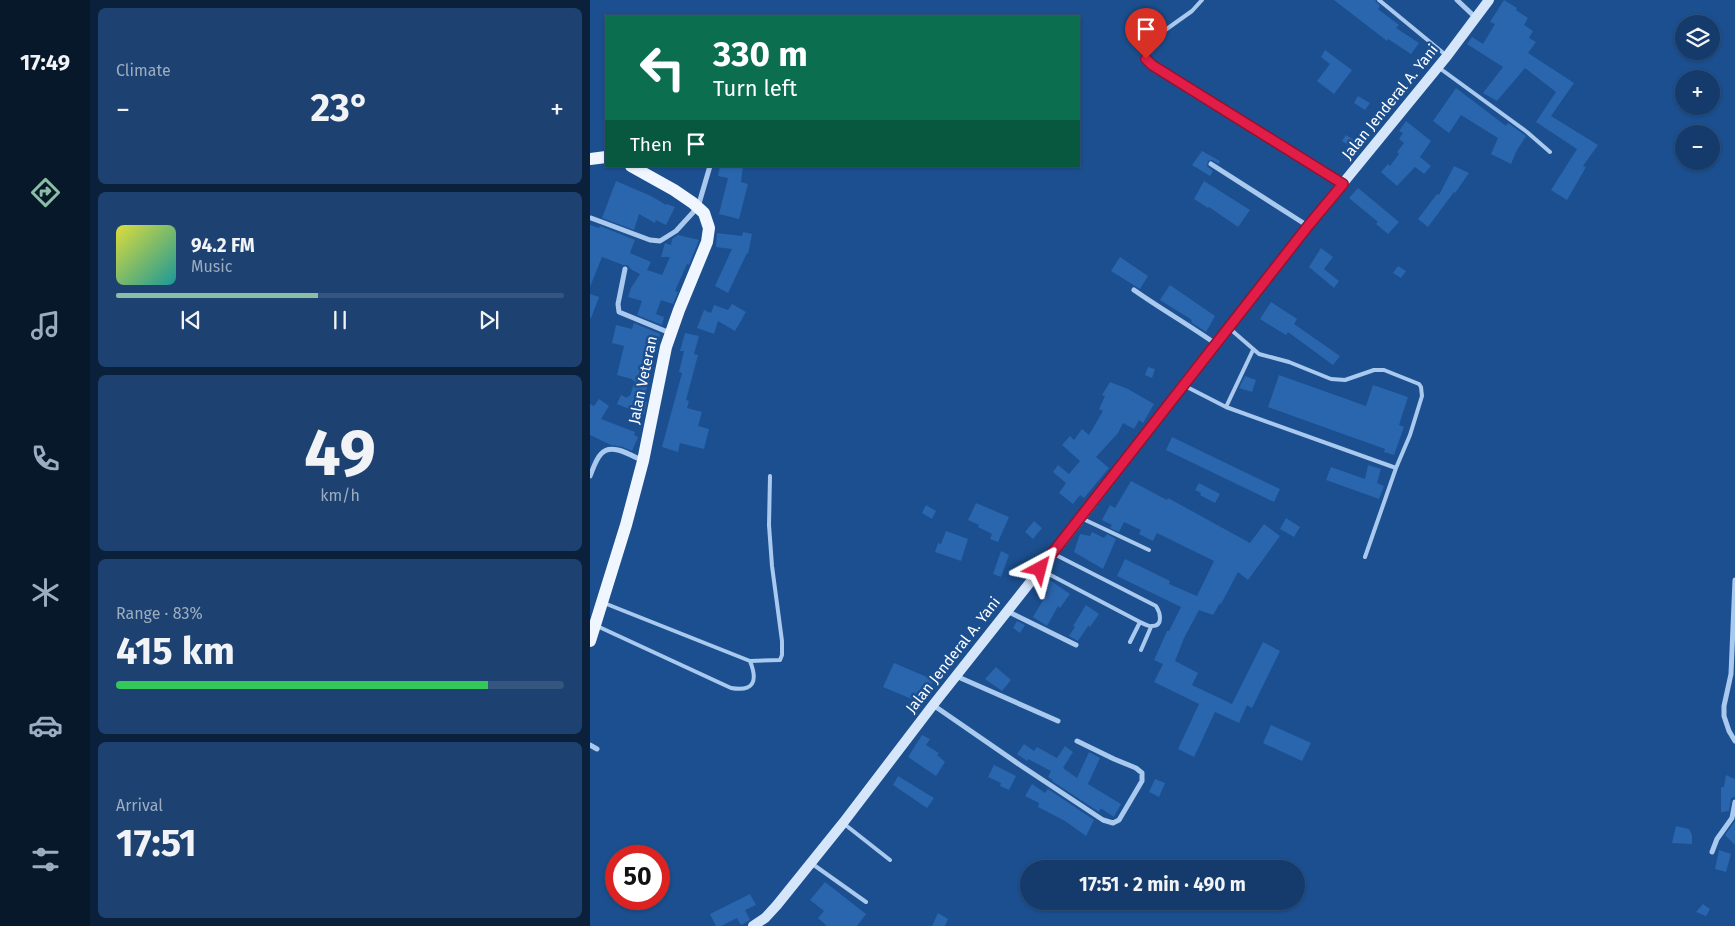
<!DOCTYPE html>
<meta charset="utf-8">
<style>
:root{--surface:#143b6b;--page:#1d4271;--text:#f1f3f6;--muted:#9dadc1;--line:#33557e;--accent:#8abfa5}
body{margin:0;font-family:"Fira Sans",sans-serif;background:var(--page);color:var(--text);height:100vh;display:flex;flex-direction:column;font-size:19px;white-space:nowrap}
*{box-sizing:border-box;margin:0}
p{font-size:16px;color:var(--muted)}
.icon{flex:none;width:28px;height:28px;fill:none;stroke:currentColor;stroke-width:2;stroke-linecap:round;stroke-linejoin:round}
.map{position:relative;flex:1;overflow:hidden}
.details{display:flex;flex-direction:column;gap:8px;padding:8px;background:#0b203b;width:500px}
.details>*{flex:none}
.guide{position:absolute;left:15px;top:15px;width:475px;height:152px;border-radius:0px;box-shadow:0 1px 4px #0004,0 0 0 1px var(--line);background:#0b6e4f;color:#fff;overflow:hidden}
.buttons{position:absolute;left:1085px;top:15px;display:grid;gap:10px}
.buttons a{display:grid;place-items:center;width:45px;height:45px;border-radius:50%;background:var(--surface);box-shadow:0 1px 4px #0004,0 0 0 1px var(--line);font-size:25px}
.speed{position:absolute;left:15px;top:845px;display:flex;gap:10px;font-size:25px;font-weight:700;text-align:center}
.speed>*{display:grid;place-content:center;width:65px;height:65px;border-radius:50%;background:var(--surface);box-shadow:0 1px 4px #0004,0 0 0 1px var(--line);line-height:1}
.speed .limit{border:8px solid #d22;background:#fff;color:#111}
.pin{position:absolute;display:grid;place-items:center;width:42px;height:42px;color:#fff;margin:-51px -21px;border-radius:50% 50% 50% 0;rotate:-45deg;box-shadow:0 0 5px #0007}
.pin .icon{rotate:45deg}
.me{position:absolute;width:55px;margin:-28px;rotate:38deg;stroke-linejoin:round;filter:drop-shadow(0 0 4px #0008)}
.turn{display:flex;align-items:center;gap:18px;height:105px;padding:0 25px;font-size:22px}
.turn .icon{width:65px;height:65px;stroke-width:2.5}
.turn b{display:block;font-size:35px;line-height:42px}
.then{display:flex;align-items:center;height:48px;padding:0 25px;background:#0003;gap:10px;font-size:19px}
.big{font-size:38px;font-weight:700;line-height:1.1}
.details .card{flex:1;display:flex;flex-direction:column;justify-content:center;gap:8px;min-width:0;padding:0 18px;border-radius:8px;background:var(--page)}
.details .dial{align-items:center;gap:0}
.dial b{font-size:65px;line-height:1}
.song{display:flex;align-items:center;gap:15px}
.cover{width:60px;height:60px;border-radius:8px;background:linear-gradient(135deg,hsl(60 70% 55%),hsl(180 70% 35%))}
.played{height:5px;border-radius:2px;background:linear-gradient(90deg,var(--accent) 45%,var(--line) 45%)}
.keys{display:flex;justify-content:space-around;direction:ltr}
.heat{display:flex;justify-content:space-between;align-items:center;font-size:28px;direction:ltr}
.charge{height:8px;border-radius:4px;background:linear-gradient(90deg,#34c759 83%,var(--line) 0)}
.trip{position:absolute;left:430px;top:860px;width:285px;height:50px;border-radius:25px;background:var(--surface);box-shadow:0 1px 4px #0004,0 0 0 1px var(--line);font-weight:700;line-height:50px;text-align:center}
main{display:flex;flex:1;min-height:0}
.tabs{display:flex;flex-direction:column;width:90px;justify-content:space-around;align-items:center;background:#08182b;color:var(--muted)}
.tabs .icon{width:35px;height:35px}
.tabs .on{color:var(--accent)}
.tabs b{font-size:22px;color:var(--text)}
.map>svg:first-child{display:block}
</style>
<main>
<nav class="tabs">
<b>17:49</b>
<svg class="icon on" aria-label="directions" viewBox="0 0 24 24"><path d="M12 3l9 9-9 9-9-9zM9 14v-3h6M13 9l2 2-2 2"/></svg>
<svg class="icon" aria-label="music" viewBox="0 0 24 24"><path d="M9 18V5l10-2v13"/><circle cx="6" cy="18" r="3"/><circle cx="16" cy="16" r="3"/></svg>
<svg class="icon" aria-label="phone" viewBox="0 0 24 24"><path d="M5 4h4l2 5-3 2q2 4 5 5l2-3 5 2v4C11 20 4 13 5 4z"/></svg>
<svg class="icon" aria-label="climate" viewBox="0 0 24 24"><path d="M12 3v18M4 7l16 10M4 17L20 7"/></svg>
<svg class="icon" aria-label="car" viewBox="0 0 24 24"><path d="M5 17H2v-5l4-1 3-4h7l3 4 3 1v5h-3M9 17h6M6 11h13"/><circle cx="7" cy="17" r="2"/><circle cx="17" cy="17" r="2"/></svg>
<svg class="icon" aria-label="filters" viewBox="0 0 24 24"><path d="M4 7h16M4 17h16"/><circle cx="9" cy="7" r="2"/><circle cx="15" cy="17" r="2"/></svg>
</nav>
<section class="details">
<div class="card"><p>Climate</p>
<div class="heat"><a>−</a><b class="big">23°</b><a>+</a></div>
</div>
<div class="card">
<div class="song"><i class="cover"></i><div><b>94.2 FM</b><p>Music</p></div></div>
<div class="played"></div>
<div class="keys"><svg class="icon" aria-label="previous" viewBox="0 0 24 24"><path d="M18 5L8 12l10 7zM5 5v14"/></svg><svg class="icon" aria-label="pause" viewBox="0 0 24 24"><path d="M8 5v14M16 5v14"/></svg><svg class="icon" aria-label="next" viewBox="0 0 24 24"><path d="M6 5l10 7-10 7zM19 5v14"/></svg></div>
</div>
<div class="card dial"><b>49</b><p>km/h</p></div>
<div class="card"><p>Range · 83%</p><b class="big">415 km</b><div class="charge"></div></div>
<div class="card"><p>Arrival</p><b class="big">17:51</b></div>
</section>
<div class="map">
<svg width="1145" height="926" viewBox="0 0 1145 926">
<rect width="100%" height="100%" fill="#1b4f8f"/>
<path fill="#2a66ad" d="M744,0H785L790,6L788,9L809,25L806,28L829,43L821,54L798,39L797,41Z
M914,0L927,8L926,10L938,18L934,25L943,31L939,38L946,42L938,53L984,83L961,116L1008,145L993,166L996,167L977,200L961,190L987,149L946,122L966,92L935,68L907,101L893,93L913,67L877,44L882,37L893,44L905,24L900,22Z
M735,50L762,70L744,94L727,81L740,64L731,57Z
M866,88L916,126L918,123L936,136L926,152L921,164L901,154L908,138L871,115L859,133L843,121Z
M768,96L780,103L775,110L764,103Z
M816,121L841,141L830,157L841,166L834,174L825,167L807,186L791,172L798,164L800,166L809,154L807,152L814,143L809,139L813,133L809,131Z
M756,135L767,142L763,148L752,141Z
M612,151L630,161L629,164L622,160L618,161L617,166L623,171L620,176L602,165Z
M130,166H153L151,182L158,184L149,219L129,214L138,178L128,176Z
M864,166L879,173L865,193L864,192L838,227L828,219L847,194L849,195Z
M26,181L61,196L76,205L77,204L85,207L76,225L66,220L65,223L49,214L44,230L12,218Z
M614,181L660,210L648,227L619,207L618,208L604,199Z
M768,188L809,222L798,234L786,224L788,222L759,198Z
M0,225L9,228L10,226L45,240L40,253L61,262L57,270L72,275L80,257H71L75,243L81,245L82,239L88,235L109,240L99,265L97,264L85,291L88,292L83,304L71,300L66,314L74,317L72,325L47,315L52,301L38,297L41,288L50,274L42,270L37,265H33L12,257L0,287Z
M153,232L162,234L158,254L157,253L138,293L125,286L142,249L126,247L127,233L152,236Z
M731,248L743,257L734,269L749,281L744,288L719,267Z
M530,257L558,276L550,289L521,271Z
M808,266L816,271L811,278L803,273Z
M580,285L625,316L616,332L601,322L602,320L570,300Z
M0,294L9,297L1,318H0Z
M681,302L707,319L704,324L750,356L743,365L698,332L696,335L670,319Z
M142,304L156,312L145,331L128,321L124,334L107,328L114,310L121,313L124,305L138,310Z
M44,323L70,334L68,344L66,343L62,356L59,373L61,374L53,401L57,402L54,415L27,404L31,395L37,398L38,396H40L45,381L42,380V379L27,375L34,346L22,343L26,325L42,329Z
M95,333L109,336L104,354L108,355L96,400L99,401L97,408L112,412L108,426L119,429L114,449L90,443L88,452L72,447L92,373L89,372L94,351H90Z
M558,367L565,369L562,378L555,375Z
M689,375L776,406L783,385L818,397L809,425L814,427L804,455L794,452L795,449L678,407Z
M655,376L666,380L662,392L649,388Z
M520,382L538,389L564,404L553,423L549,420L544,429L533,423L528,433L506,457L519,468L494,498L490,495L483,504L469,493L476,483L463,472L468,465L479,474L490,461L472,445L480,436L484,440L492,429L499,435L513,411L509,409L515,396L512,395Z
M9,399L19,406L11,419L45,432L44,435L48,437L42,451L33,447L21,445L0,435V404L4,406Z
M582,437L690,489L684,502L576,450Z
M778,465L791,469L787,483L794,486L789,499L736,480L741,467L775,479Z
M541,481L577,500L578,498L660,543L674,524L690,536L658,580L648,572L631,604L630,603L623,615L609,610L594,638L585,661L608,673L602,685L642,704L673,642L690,651L662,708L657,705L649,723L625,712L604,757L588,749L609,704L564,682L573,664L564,660L577,631H579L591,607L527,576L535,559L580,581L579,584L607,596L624,561L567,533L563,541L549,534L551,530L534,522L529,532L520,528L522,525L512,520L520,505L525,508Z
M609,483L630,494L625,503L610,495L611,493L605,490Z
M386,503L419,517L408,542L400,539L402,534L388,527L389,525L378,520Z
M336,505L346,511L342,519L332,513Z
M696,518L710,527L704,537L690,529Z
M444,521L452,528L443,539L435,532Z
M356,531L378,539L371,561L345,552L348,543L351,544Z
M502,532L514,538L517,534L526,539L513,569L484,552L490,534L500,536Z
M411,551L419,555L411,577L403,574Z
M458,579L480,594L470,608L468,606L457,626L443,617L458,592L452,587Z
M496,605L509,614L500,627L498,626L488,641L479,636L485,627L483,626Z
M427,621L435,625L430,633L423,628Z
M304,663L344,680L340,687L333,685L324,700L293,687Z
M406,667L421,680L412,691L395,679Z
M681,725L721,743L712,761L673,743Z
M332,735L340,739L336,745L349,753L347,755L355,762L346,776L318,757Z
M434,744L444,751L447,747L467,758L475,746L483,752L473,768L487,778L499,752L510,758L498,784L531,804L524,817L512,809H510L509,812L462,781L463,780L458,777L461,771L438,759L437,761L427,754Z
M404,765L426,776L419,790L410,786L411,783L398,777Z
M1136,775L1145,779V797L1141,798L1139,811L1131,812V787H1134Z
M308,776L344,798L337,808L303,785Z
M565,779L575,783L569,797L559,792Z
M442,784L455,793L458,789L504,820L496,836L475,821L448,807L449,803L435,796Z
M1145,821V845L1135,835Z
M1086,826L1099,829L1102,835V844L1082,843Z
M1129,850L1141,854L1136,872L1125,869Z
M235,882L276,914L267,926H237L228,918L234,911L220,900Z
M160,894L166,905L155,910L160,920L151,925L147,918L131,926H126L120,914Z
M1113,904L1120,909L1116,916L1106,912Z
M348,913L358,919L355,926H342Z"/>
<g fill="none" stroke-linecap="round" stroke-linejoin="round">
<path stroke="#a9c9ee" stroke-width="4" d="M612,0L602,11L557,43L554,52L556,59L562,65L751,183
M789,0L857,56
M848,67L937,132L960,152
M595,386L636,407L806,468L820,435L832,396L831,387L829,384L794,370H784L755,380L741,379L699,362L669,354L639,328
M636,407L663,350
M491,518L559,550
M775,557L806,468
M451,570L550,622C554,624 559,627 562,626C574,626 570,612 566,606L464,554
M14,603L160,661L190,660L192,655V641L182,566L179,525L180,476
M7,626L141,688C164,692 168,681 160,661
M540,642L550,622
M551,650L561,627
M253,823L300,860
M221,863L276,902"/>
<path stroke="#a9c9ee" stroke-width="5" d="M867,0L886,18
M621,164L718,226
M1,218L60,240L70,241L86,231L108,207L120,166
M35,269L28,304L29,312L80,333
M544,290C571,309 599,325 626,344
M0,476C3,469 6,459 11,454C21,442 42,456 53,461
M1145,580L1141,674L1134,706V716L1139,731L1145,741
M417,611L486,645
M366,676L468,721
M343,705L430,765L513,820L523,823L529,820L552,781V773L546,768L524,759L487,741
M0,745L7,749
M1122,852L1127,839L1142,818L1145,802"/>
<path stroke="#d6e6fa" stroke-width="10" d="M163,926L175,918L187,905L253,823L343,705L491,518L593,385L718,226L857,56L899,0"/>
<path stroke="#f0f6ff" stroke-width="12" d="M0,159L16,157
M0,641L36,525L53,461L76,347L89,310L117,242L119,228L114,213L103,203L84,190L41,166"/>
</g>
<g fill="none" stroke-linecap="round" stroke-linejoin="round">
<g stroke="#92132f" stroke-width="12">
<path id="route" d="M450,569L718,226L753,184L562,65L556,59"/>
</g>
<use href="#route" stroke="#e11d48" stroke-width="9"/>
</g>
<g text-anchor="middle" stroke-width="5" stroke-linejoin="round" paint-order="stroke">
<g font-size="15" fill="#fff" stroke="#1b4f8f">
<text transform="translate(800 102) rotate(-51)" y="5">Jalan Jenderal A. Yani</text>
<text transform="translate(53 380) rotate(-78)" y="5">Jalan Veteran</text>
<text transform="translate(363 655) rotate(-52)" y="5">Jalan Jenderal A. Yani</text>
</g>
</g>
</svg>
<div class="buttons">
<a><svg class="icon" aria-label="layers" viewBox="0 0 24 24"><path d="M12 4l9 5-9 5-9-5zM3 14l9 5 9-5"/></svg></a>
<a>+</a>
<a>−</a>
</div>
<div class="speed"><div class="limit">50</div></div>
<div class="pin" style="left:556px;top:59px;background:#d93025"><svg class="icon" aria-label="arrive" viewBox="0 0 24 24"><path d="M6 21V4h12l-3 4 3 4H6"/></svg></div>
<svg class="me" style="left:450px;top:569px" viewBox="-20 -20 40 40"><path d="M0-17L14 15 0 8-14 15z" fill="#e11d48" stroke="#fff" stroke-width="4"/></svg>
<div class="trip">17:51 · 2 min · 490 m</div>
<div class="guide">
<div class="turn"><svg class="icon" aria-label="left" viewBox="0 0 24 24"><path d="M17 20v-9H6M10 6l-5 5 5 5"/></svg><div><b>330 m</b>Turn left</div></div>
<div class="then">Then<svg class="icon" aria-label="arrive" viewBox="0 0 24 24"><path d="M6 21V4h12l-3 4 3 4H6"/></svg></div>
</div>
</div>
</main>
